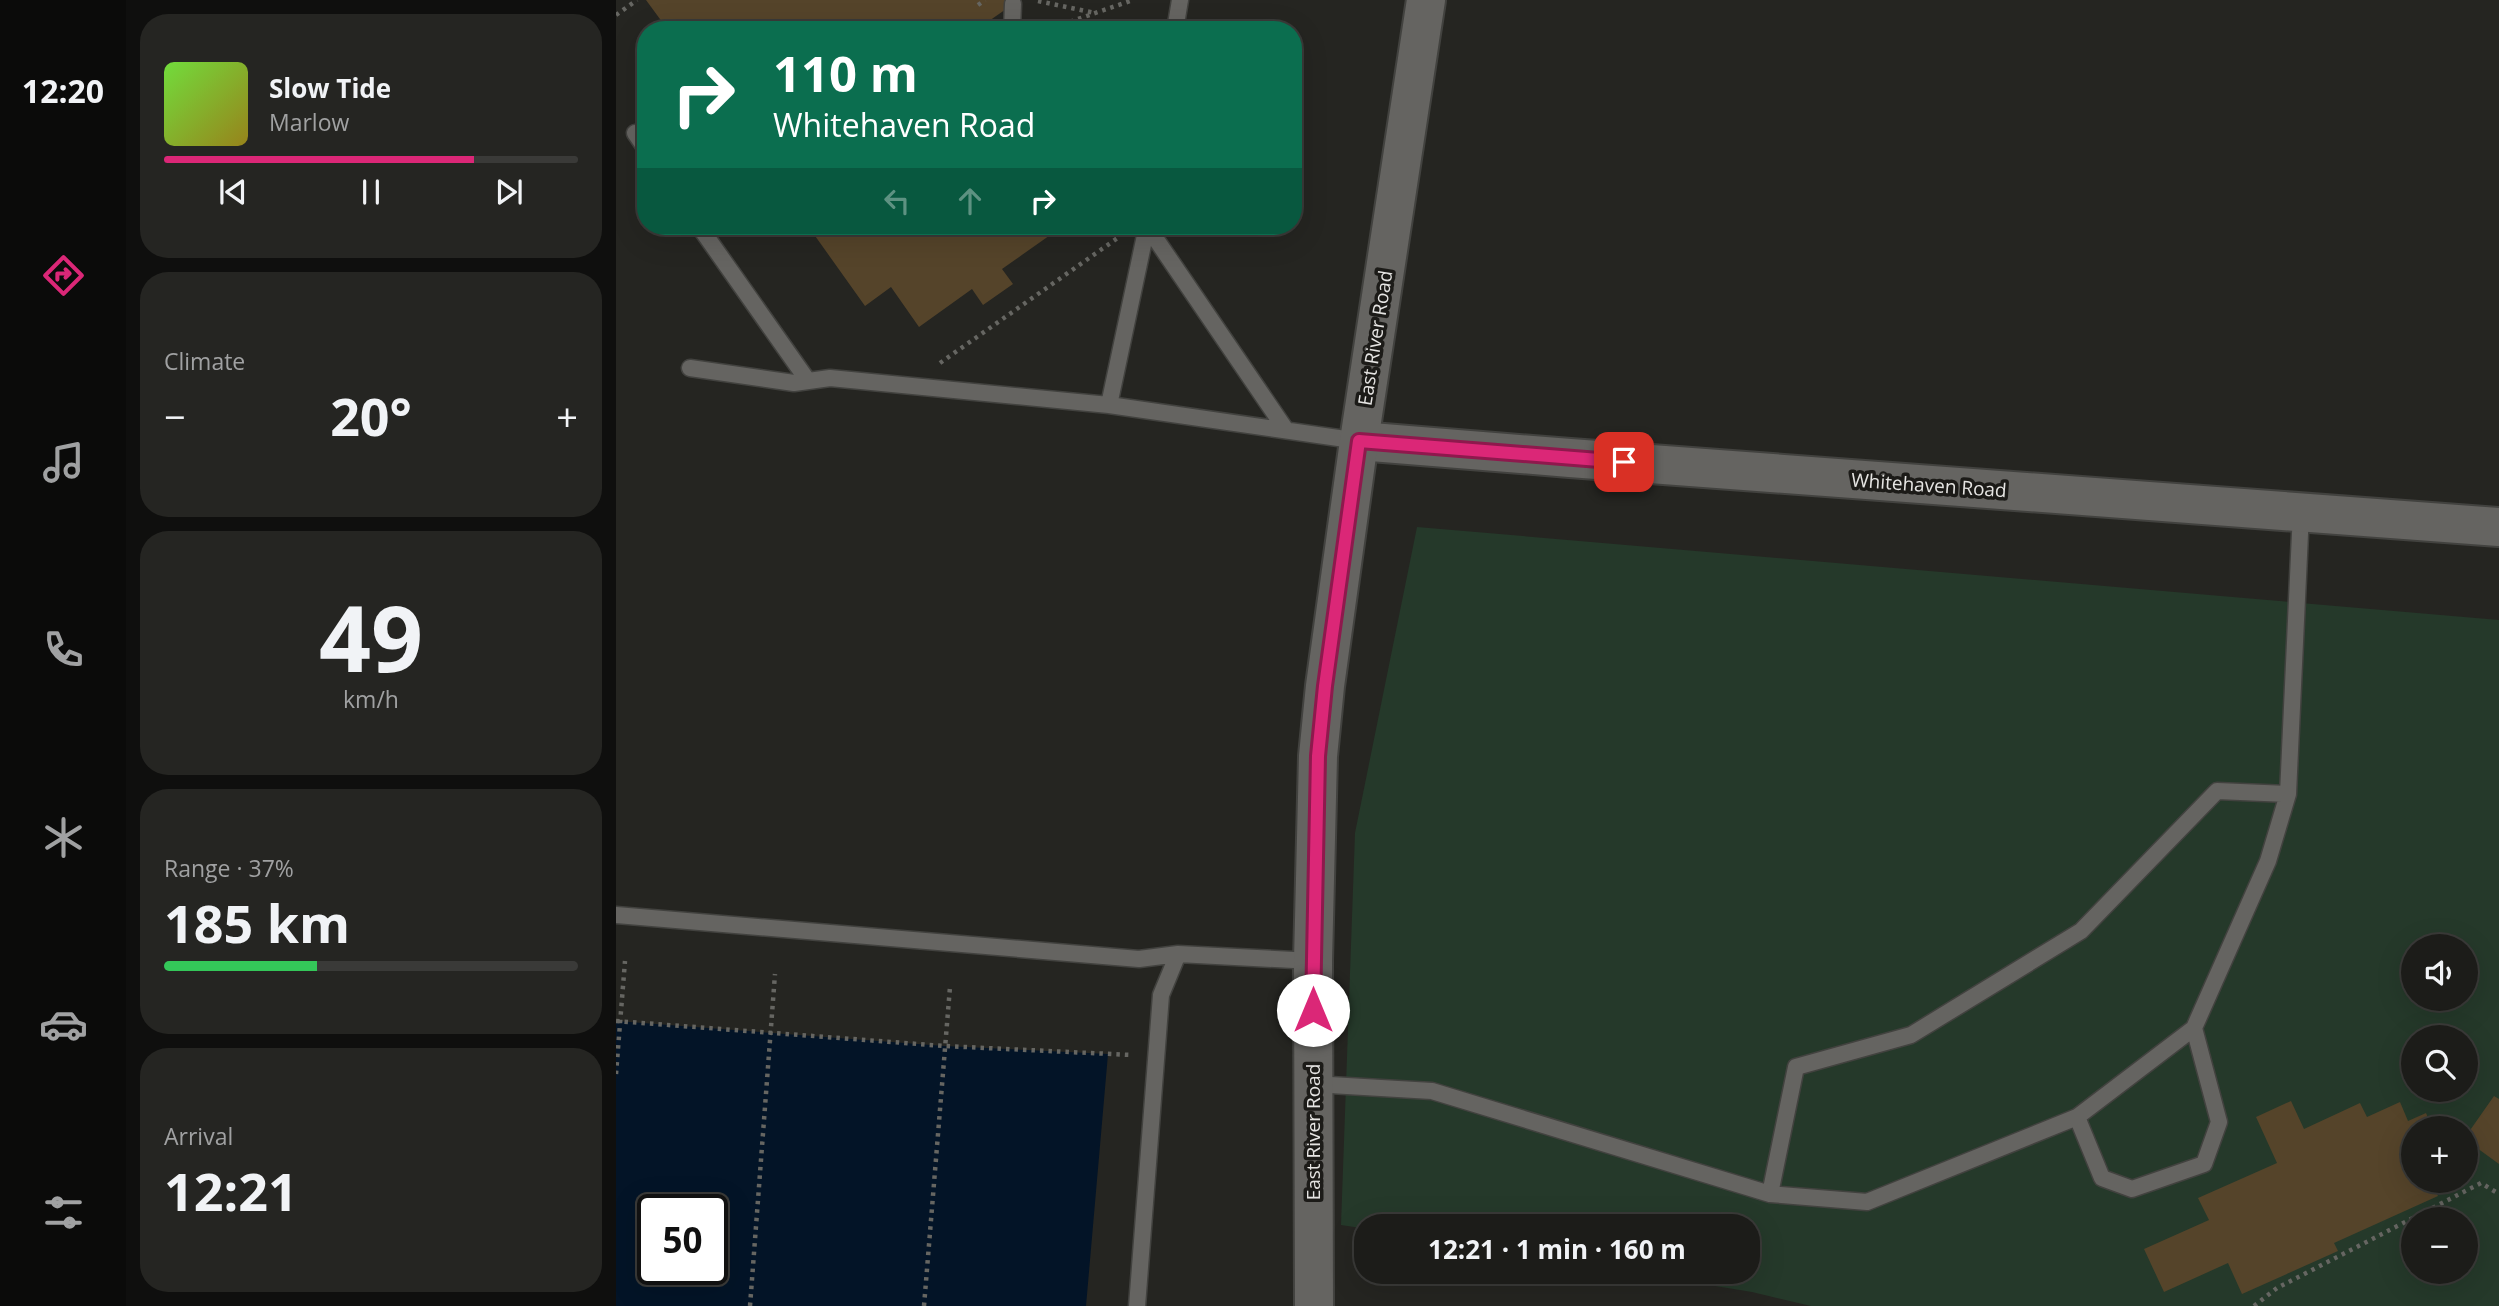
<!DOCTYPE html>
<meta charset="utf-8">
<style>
:root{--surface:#1c1c19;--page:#252522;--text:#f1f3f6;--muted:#a0a1a2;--line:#3a3a38;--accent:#db2777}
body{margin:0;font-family:"Open Sans",sans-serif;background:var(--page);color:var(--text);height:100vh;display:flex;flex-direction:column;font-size:26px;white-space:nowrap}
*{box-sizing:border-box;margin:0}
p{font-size:23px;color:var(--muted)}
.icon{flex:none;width:38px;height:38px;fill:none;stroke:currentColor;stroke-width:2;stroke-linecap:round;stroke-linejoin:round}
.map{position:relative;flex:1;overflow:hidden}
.panel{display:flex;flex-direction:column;gap:14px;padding:14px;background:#0f0f0e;width:490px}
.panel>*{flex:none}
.banner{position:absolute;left:21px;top:21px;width:665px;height:214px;border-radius:28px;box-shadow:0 7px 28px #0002,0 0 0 2px var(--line);background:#0b6e4f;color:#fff;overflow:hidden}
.buttons{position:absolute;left:1785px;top:934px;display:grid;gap:14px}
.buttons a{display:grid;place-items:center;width:77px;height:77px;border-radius:50%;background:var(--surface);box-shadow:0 7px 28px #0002,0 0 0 2px var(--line);font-size:35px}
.speed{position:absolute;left:21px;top:1194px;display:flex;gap:14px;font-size:35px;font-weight:700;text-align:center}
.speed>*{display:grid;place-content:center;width:91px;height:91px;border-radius:50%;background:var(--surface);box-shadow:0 7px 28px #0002,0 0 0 2px var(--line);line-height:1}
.speed .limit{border:4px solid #111;border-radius:10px;background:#fff;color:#111}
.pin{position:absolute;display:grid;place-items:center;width:60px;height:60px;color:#fff;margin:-30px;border-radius:14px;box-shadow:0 4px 10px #0006}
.me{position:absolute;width:77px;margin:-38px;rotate:0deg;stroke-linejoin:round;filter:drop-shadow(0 0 5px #0008)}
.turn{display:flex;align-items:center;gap:24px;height:147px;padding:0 21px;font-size:32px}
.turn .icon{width:91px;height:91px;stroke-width:2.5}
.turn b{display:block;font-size:49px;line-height:60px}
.lanes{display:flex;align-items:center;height:66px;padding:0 21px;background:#0003;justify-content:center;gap:35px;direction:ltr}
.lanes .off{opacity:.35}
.big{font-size:52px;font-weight:700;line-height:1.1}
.panel .card{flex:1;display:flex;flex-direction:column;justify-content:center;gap:10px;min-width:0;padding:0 24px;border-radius:28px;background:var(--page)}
.panel .dial{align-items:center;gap:0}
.dial b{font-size:91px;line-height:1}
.song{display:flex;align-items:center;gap:21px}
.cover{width:84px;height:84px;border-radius:10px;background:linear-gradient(135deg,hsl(100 70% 55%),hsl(50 70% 35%))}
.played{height:7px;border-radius:4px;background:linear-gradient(90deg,var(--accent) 75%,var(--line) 75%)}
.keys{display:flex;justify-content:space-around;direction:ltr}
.heat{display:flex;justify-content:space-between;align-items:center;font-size:38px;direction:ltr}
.charge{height:10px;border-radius:5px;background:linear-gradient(90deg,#34c759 37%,var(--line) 0)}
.trip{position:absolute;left:738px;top:1214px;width:406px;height:70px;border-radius:28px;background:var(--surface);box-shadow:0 7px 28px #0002,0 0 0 2px var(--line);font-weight:700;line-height:70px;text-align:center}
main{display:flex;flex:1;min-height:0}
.menu{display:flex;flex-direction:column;width:126px;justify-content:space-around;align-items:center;background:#0b0b0a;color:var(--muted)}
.menu .icon{width:49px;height:49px}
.menu .selected{color:var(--accent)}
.menu b{font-size:32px;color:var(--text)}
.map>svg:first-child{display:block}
</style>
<main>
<nav class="menu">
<b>12:20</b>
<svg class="icon selected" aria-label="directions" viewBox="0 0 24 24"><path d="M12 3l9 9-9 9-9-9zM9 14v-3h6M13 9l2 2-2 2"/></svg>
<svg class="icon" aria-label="music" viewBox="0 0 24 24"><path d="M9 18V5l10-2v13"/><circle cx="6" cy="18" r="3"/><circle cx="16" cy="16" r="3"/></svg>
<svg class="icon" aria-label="phone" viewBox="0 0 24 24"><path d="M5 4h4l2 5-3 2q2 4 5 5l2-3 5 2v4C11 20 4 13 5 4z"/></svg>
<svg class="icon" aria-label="climate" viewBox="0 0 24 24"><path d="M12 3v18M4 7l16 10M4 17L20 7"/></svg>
<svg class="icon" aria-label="car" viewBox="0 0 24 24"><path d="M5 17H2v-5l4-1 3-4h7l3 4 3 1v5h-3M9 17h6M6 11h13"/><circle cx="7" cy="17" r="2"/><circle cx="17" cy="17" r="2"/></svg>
<svg class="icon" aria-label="filters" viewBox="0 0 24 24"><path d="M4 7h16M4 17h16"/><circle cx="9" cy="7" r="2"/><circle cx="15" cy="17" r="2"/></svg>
</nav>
<section class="panel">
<div class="card">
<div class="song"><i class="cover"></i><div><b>Slow Tide</b><p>Marlow</p></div></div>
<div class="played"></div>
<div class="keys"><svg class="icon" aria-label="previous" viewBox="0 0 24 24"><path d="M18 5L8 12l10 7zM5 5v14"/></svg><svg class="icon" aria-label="pause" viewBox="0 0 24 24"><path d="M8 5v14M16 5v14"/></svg><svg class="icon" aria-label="next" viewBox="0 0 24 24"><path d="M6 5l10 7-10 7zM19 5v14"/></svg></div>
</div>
<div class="card"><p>Climate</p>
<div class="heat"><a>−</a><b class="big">20°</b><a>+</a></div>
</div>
<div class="card dial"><b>49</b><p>km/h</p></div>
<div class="card"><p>Range · 37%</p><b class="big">185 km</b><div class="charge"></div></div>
<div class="card"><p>Arrival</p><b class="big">12:21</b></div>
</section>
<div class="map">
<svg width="1883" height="1306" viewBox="0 0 1883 1306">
<rect width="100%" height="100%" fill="#252521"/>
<path fill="#25392a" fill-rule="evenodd" d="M801,527L1883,620V1306H1195L1136,1292L1014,1272H1132V1227H751V1229L725,1225L739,833ZM1797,947H1850V999H1797ZM1797,1038H1850V1090H1797ZM1797,1129H1850V1181H1797ZM1797,1220H1850V1272H1797Z"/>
<path fill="#031427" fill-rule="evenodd" d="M0,1021L328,1046L492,1054L470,1306H0ZM37,1209H96V1269H37Z"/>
<path fill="#55442a" d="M30,0H403L360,30H52Z
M192,226H447L386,269L397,284L367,305L356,289L303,327L275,287L249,306Z
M1878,1096L1883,1099V1164L1850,1140V1136Z
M1675,1101L1688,1129L1744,1103L1751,1117L1784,1102L1792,1121L1810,1113L1817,1129H1797V1181H1815L1822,1196L1718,1243L1722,1251L1626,1294L1612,1263L1548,1292L1528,1249L1593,1220L1582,1198L1661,1163L1640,1117Z"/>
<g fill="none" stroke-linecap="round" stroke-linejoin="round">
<g stroke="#42423f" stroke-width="19">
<path id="service" d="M396,30L397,4
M559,30L564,0
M19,133L30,149
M83,226L192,381
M531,226L670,430
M74,368L178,383L214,378L493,405L743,441
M493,405L531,226
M0,915L523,959L562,954
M697,1084L816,1091L1154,1194L1251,1202L1461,1117L1578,1028L1652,861L1672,794L1685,512
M1461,1117L1486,1178L1516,1189L1588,1164L1603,1122L1578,1028
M1154,1194L1180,1067L1295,1035L1465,931L1601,791L1672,794
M521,1306L545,995L562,954L697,961"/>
</g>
<g stroke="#42423f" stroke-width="42">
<path id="tertiary" d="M743,441L954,458L1883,527"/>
</g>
<g stroke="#42423f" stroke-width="42">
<path id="secondary" d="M698,1306L697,961L702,756L709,686L743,441L810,0"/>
</g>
<path stroke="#666662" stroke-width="4.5" stroke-dasharray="3.5 5" stroke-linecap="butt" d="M422,1L479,13
M362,5L369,0
M0,15L21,0
M363,28L364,30
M430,30L517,0
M324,363L503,237
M0,1021L328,1046L516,1055
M0,1074L9,961
M134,1306L159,974
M308,1306L334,987
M1638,1306L1661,1288L1865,1183L1883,1194"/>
<use href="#service" stroke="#656461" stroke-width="16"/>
<use href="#tertiary" stroke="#656461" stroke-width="38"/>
<use href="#secondary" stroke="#656461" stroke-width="38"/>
</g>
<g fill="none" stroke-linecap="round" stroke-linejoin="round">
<g stroke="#8e194d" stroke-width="18">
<path id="route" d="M697,1010L702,756L709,686L743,441L1008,462"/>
</g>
<use href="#route" stroke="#db2777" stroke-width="12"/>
</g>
<g text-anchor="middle" stroke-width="7" stroke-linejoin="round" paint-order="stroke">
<g font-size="19" fill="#e6e5e3" stroke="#1c1b18">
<text transform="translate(759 338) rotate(-81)" y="7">East River Road</text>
<text transform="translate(1313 485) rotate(4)" y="7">Whitehaven Road</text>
<text transform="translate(697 1132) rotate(-90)" y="7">East River Road</text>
</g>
</g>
</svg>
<div class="buttons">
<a><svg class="icon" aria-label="sound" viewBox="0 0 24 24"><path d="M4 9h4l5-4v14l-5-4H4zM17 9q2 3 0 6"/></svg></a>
<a><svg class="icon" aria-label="search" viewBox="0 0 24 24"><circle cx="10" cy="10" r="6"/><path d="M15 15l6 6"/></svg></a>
<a>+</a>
<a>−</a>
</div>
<div class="speed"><div class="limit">50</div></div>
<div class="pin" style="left:1008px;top:462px;background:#d93025"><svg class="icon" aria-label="arrive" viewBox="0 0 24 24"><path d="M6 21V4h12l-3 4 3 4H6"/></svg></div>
<svg class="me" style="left:697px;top:1010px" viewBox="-20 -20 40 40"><circle r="19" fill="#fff"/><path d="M0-13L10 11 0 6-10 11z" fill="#db2777"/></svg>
<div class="trip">12:21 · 1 min · 160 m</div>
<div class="banner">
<div class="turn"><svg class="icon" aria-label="right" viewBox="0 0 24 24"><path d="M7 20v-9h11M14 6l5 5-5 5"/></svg><div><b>110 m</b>Whitehaven Road</div></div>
<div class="lanes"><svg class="icon off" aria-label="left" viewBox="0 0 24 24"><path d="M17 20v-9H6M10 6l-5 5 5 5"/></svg><svg class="icon off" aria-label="ahead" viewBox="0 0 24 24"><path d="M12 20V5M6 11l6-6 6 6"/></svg><svg class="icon" aria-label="right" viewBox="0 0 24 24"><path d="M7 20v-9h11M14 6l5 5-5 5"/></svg></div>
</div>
</div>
</main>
